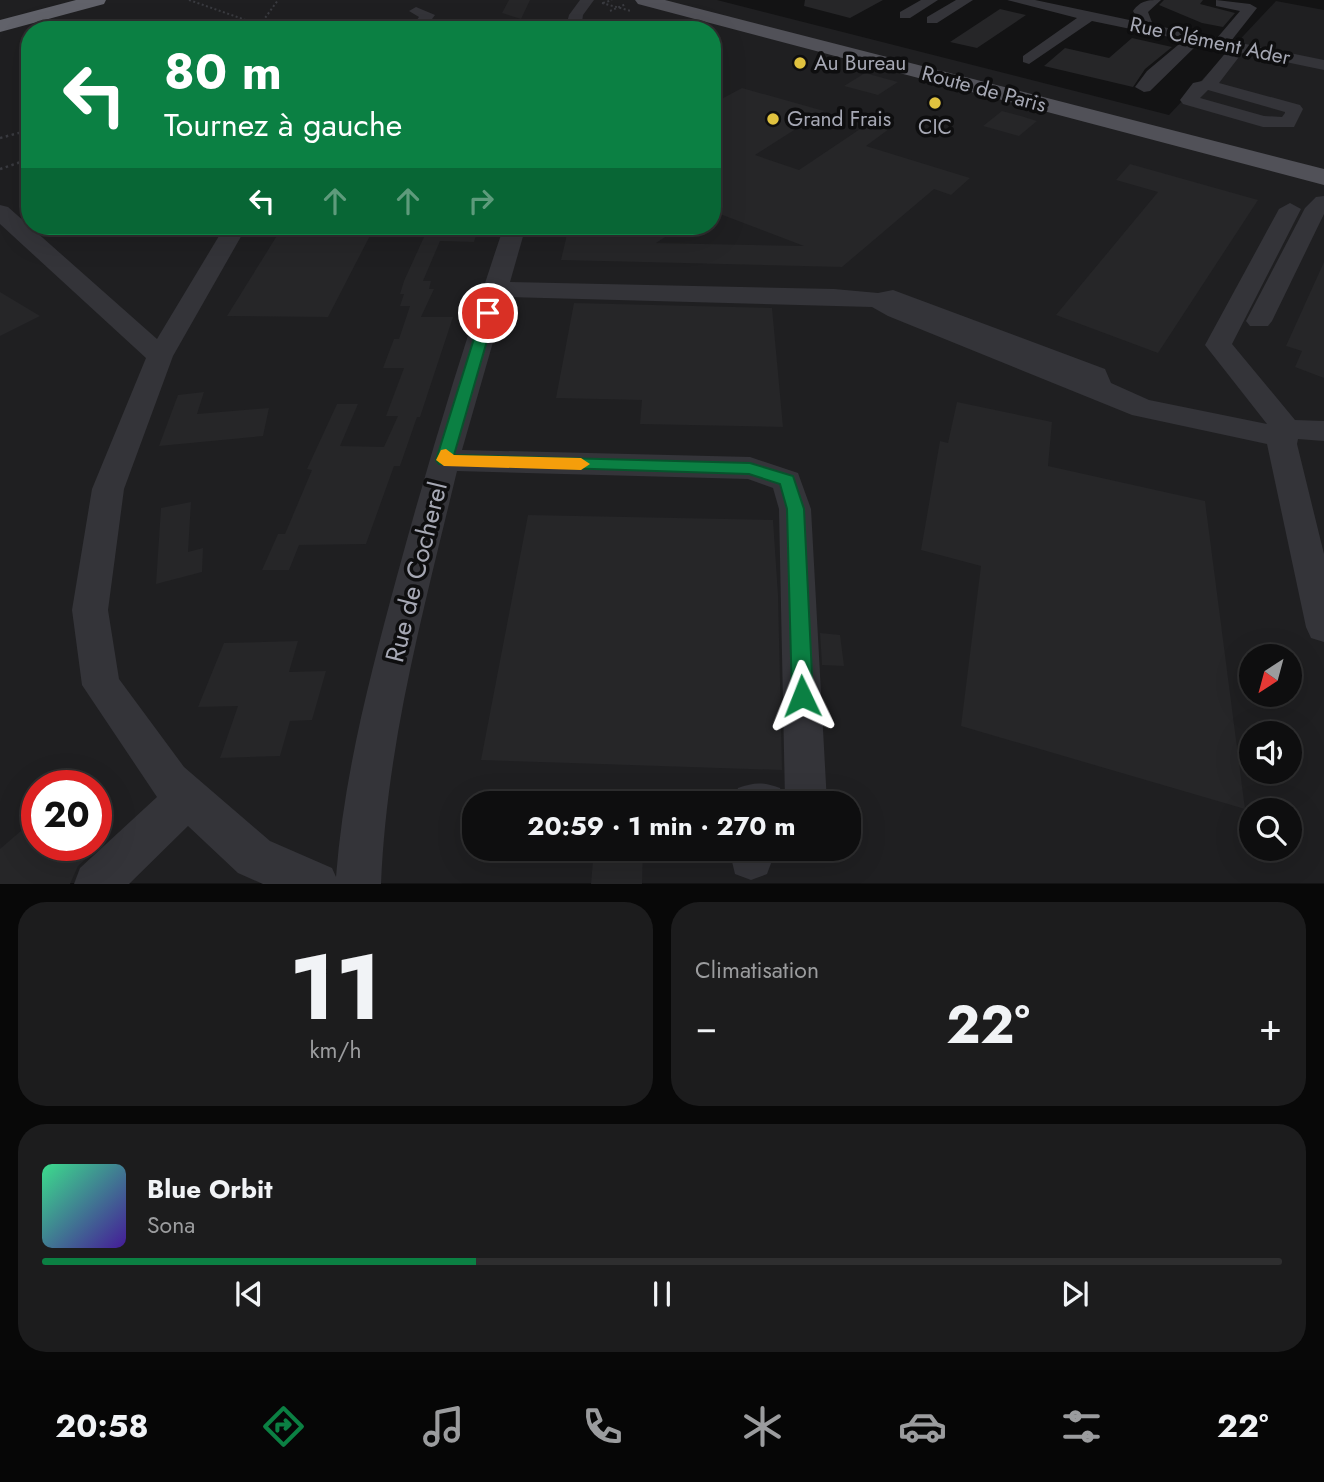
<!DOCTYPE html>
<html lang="fr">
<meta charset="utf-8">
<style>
:root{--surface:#0e0e0f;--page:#1c1c1d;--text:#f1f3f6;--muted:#9b9c9e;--line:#2e2e2f;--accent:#0b8043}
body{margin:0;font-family:Jost,sans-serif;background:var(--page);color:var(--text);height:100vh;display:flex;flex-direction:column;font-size:26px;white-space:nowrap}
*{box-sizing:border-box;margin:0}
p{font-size:23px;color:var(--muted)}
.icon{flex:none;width:38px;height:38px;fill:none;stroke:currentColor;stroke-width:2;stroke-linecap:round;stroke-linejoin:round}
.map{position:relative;height:884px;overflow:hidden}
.side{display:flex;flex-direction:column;gap:18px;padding:18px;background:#080808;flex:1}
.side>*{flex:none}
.top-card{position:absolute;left:21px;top:21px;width:700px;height:214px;border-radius:28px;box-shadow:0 7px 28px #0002,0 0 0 2px var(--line);background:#0b8043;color:#fff;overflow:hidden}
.needle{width:46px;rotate:216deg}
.tools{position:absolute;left:1239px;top:644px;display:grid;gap:14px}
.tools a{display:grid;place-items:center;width:63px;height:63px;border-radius:50%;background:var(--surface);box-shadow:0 7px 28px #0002,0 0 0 2px var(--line);font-size:35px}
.speed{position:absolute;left:21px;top:770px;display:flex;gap:14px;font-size:35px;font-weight:700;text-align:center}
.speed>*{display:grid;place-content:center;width:91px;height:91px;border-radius:50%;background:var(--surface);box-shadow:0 7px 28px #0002,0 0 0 2px var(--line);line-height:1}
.speed .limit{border:10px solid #d22;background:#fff;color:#111}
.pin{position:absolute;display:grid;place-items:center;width:60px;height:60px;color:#fff;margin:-30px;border:4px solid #fff;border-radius:50%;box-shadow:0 2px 7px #0007}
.me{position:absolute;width:77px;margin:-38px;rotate:358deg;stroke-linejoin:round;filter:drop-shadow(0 0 5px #0008)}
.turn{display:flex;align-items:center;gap:24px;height:147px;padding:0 28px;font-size:32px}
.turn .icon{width:91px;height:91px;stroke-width:2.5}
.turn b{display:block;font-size:49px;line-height:60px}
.lanes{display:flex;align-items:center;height:66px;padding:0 28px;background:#0003;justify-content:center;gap:35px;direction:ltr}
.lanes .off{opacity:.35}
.big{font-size:52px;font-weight:700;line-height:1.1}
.side .card{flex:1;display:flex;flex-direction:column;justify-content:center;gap:10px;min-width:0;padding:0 24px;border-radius:28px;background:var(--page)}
.side .dial{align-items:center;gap:0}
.dial b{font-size:91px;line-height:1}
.song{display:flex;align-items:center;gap:21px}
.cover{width:84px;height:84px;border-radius:10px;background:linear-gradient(135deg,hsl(150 70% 55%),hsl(260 70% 35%))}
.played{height:7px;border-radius:4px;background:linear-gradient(90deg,var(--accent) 35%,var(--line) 35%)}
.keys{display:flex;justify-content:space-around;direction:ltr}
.heat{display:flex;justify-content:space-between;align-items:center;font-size:38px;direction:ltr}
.side .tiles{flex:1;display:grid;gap:18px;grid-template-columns:1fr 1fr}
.card:last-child{grid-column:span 2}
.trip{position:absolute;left:462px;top:791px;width:399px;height:70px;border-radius:28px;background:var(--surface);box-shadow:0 7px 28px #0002,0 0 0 2px var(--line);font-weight:700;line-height:70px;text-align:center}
.dock{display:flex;height:112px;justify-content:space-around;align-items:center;background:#060606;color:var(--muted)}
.dock .icon{width:49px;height:49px}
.dock .current{color:var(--accent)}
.dock b{font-size:32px;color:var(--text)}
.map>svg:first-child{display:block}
</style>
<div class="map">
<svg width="1324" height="884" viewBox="0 0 1324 884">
<rect width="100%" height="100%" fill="#131314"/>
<path fill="#1f1f21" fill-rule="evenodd" d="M0,0H717L1169,115L1276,1L1324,10V883H0ZM30,30H712V226H30ZM1251,656H1290V695H1251ZM1251,733H1290V772H1251ZM37,786H96V845H37ZM474,803H849V849H474ZM1251,810H1290V849H1251Z"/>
<path fill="#262628" d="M509,0H530L521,19L502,13Z
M805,0H883L850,18L804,6Z
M1164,0H1203L1200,4L1235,13L1223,27L1202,23L1159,5Z
M1000,9L1026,15L977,48L950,42Z
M1132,38L1172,47L1145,69L1133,87L1044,66L1065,48L1109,58Z
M865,73L898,82L878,95L844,86Z
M742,88L824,111L755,155L799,170L869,123L889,129L866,146L970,178L951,195L934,189L842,267L561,260L569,226H682L656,243L804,246L712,211V104Z
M1002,111L1021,116L1037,121L1019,136L983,126Z
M1130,164L1258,200L1158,353L1056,315L1158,192L1116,180Z
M283,226H375L328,317L227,316Z
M429,226H479L474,242L440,241L423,281H431L429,289H434L421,317H453L420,417H417L400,466H394L366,544L299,545L289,570H262L278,534H285L312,470L307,469L337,404H358L340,446L384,447L398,416H386L404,368H383L394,339H399L410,306H400L404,294H400L404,281Z
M1324,262V378L1295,367L1302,351L1286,346Z
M0,292L40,316L0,336Z
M574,303L772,308L783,427L640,424L642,400L556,398Z
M204,392L197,414L269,408L263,436L159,446L178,395Z
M957,402L1052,422L1048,466L1205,501L1245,809L961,726L981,566L921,550L940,441L948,443Z
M191,502L188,552L203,548L202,572L156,584L161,508Z
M528,515L773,520L778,595L782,770L481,760Z
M820,633L840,635L844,666L822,665Z
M298,641L289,672L326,671L312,720L290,721L280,756L220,758L238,706L198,707L224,643Z
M37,817V845H101L78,866L70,884H0V849Z
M594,849H643L642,884H591Z"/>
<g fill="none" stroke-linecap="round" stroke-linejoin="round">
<path stroke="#3a3b40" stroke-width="2" stroke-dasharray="2 2.5" stroke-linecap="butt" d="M189,0L274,30
M602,3L631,11
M603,3L612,0
M610,11L626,4
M260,25L278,0"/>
<path stroke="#3a3b40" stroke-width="2.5" stroke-dasharray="2.5 3.5" stroke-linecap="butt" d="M0,138L30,130
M0,169L30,159"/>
<path fill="#343439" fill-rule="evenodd" d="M580,0H594L583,15L581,30H565L569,15Z
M921,0H938L910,18H900V12Z
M956,0H973L937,23H927V17Z
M1007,0H1035L1139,22L1133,11C1141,0 1148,0 1161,0L1148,12L1153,25L1217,38L1240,11L1216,6V0L1250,4L1257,8L1231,41L1324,60V70L1242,53L1219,83L1300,105L1303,109L1294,127H1263L1183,104L1180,100L1193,83L1202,81L1228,50L1199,43L1150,91L1144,92L1135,87L1147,71L1184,40L1092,21L1029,64L1023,62V56L1077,18ZM1208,90L1285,112V113L1282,117L1264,116L1200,98Z
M416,7L435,15L424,30H409L419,17L409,11Z
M1324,196V214L1272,321L1268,326H1250L1246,321L1305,208L1316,197Z
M1290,203L1301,209L1232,344L1295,420L1324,421V441L1298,439L1297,444L1324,554V642L1311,638L1306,627L1267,444L1132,415L888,316L872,307L506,297L462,450L750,457L798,473L811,509L827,803H732L738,788C755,782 763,782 780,788L785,799L779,509L773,488L748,479L457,471C424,609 387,741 381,884H263L238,873L188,826L129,884H74L80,868L157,797L82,685L72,610L92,489L146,358L0,224V205L8,207L157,339L225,226H247L173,356L124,489L108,610L119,679L184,767L270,841L332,868L336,877C344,774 370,676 397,576C429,458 465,341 504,226H526L510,282L834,289L878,293L893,290L1105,369L1111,383L1149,400L1267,424L1205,345L1279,209Z
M729,849H773V858L767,874L751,880L735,874Z"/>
<path fill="#515158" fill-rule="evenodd" d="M635,0H665L1324,169V185L638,4Z"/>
<path fill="#61626a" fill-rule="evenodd" d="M76,0H106L104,4L0,32V20Z"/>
</g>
<path fill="#0b8043" stroke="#07532c" stroke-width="2" d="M488,309L495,313L454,455L750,463L793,476L804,509L813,696L810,703L802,705L795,703L792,696L787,509L780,484L749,474L439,464L436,460L482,313Z"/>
<path fill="#f59e0b" d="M446,449L454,455L581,458L590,464L581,470L444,466L436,460L441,450Z"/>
<g fill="#e0c23f" stroke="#0e0e0f" stroke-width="2.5">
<circle cx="800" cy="63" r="7"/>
<circle cx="935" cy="103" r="7"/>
<circle cx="773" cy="119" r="7"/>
</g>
<g text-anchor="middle" stroke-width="7" stroke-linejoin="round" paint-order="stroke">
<g font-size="21" fill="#a6a8b4" stroke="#0e0e0f">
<text transform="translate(1210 41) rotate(12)" y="7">Rue Clément Ader</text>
<text transform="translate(984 89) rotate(15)" y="7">Route de Paris</text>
</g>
<g font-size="21" fill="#a6a8b4" stroke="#0e0e0f" text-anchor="start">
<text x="814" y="70">Au Bureau</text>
<text x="787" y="126">Grand Frais</text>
<text x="935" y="134" text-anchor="middle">CIC</text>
</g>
<g font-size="26" fill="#a6a8b4" stroke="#0e0e0f">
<text transform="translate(416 572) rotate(-76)" y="9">Rue de Cocherel</text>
</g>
</g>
</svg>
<div class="tools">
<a><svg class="needle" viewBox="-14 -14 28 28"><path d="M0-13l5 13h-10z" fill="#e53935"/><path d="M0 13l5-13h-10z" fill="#9b9c9e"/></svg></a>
<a><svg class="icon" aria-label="sound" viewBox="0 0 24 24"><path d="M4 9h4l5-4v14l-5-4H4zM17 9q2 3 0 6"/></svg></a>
<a><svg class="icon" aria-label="search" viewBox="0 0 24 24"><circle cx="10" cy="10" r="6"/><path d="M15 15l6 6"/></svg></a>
</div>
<div class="speed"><div class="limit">20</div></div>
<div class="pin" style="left:488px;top:313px;background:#d93025"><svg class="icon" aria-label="arrive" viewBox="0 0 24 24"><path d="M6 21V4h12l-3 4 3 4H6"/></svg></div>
<svg class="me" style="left:802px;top:696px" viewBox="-20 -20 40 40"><path d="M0-17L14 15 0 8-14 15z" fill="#0b8043" stroke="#fff" stroke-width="4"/></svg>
<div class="trip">20:59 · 1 min · 270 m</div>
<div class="top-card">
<div class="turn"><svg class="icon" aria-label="left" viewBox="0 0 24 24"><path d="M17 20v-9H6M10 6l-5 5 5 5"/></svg><div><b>80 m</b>Tournez à gauche</div></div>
<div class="lanes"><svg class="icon" aria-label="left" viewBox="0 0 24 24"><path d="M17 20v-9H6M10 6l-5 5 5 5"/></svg><svg class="icon off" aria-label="ahead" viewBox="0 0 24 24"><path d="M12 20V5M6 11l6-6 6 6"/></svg><svg class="icon off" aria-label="ahead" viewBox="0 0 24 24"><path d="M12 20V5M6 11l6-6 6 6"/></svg><svg class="icon off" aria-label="right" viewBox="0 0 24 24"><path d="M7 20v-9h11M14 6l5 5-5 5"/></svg></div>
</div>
</div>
<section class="side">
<div class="tiles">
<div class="card dial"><b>11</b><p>km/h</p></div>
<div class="card"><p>Climatisation</p>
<div class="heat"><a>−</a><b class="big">22°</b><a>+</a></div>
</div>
<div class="card">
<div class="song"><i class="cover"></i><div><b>Blue Orbit</b><p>Sona</p></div></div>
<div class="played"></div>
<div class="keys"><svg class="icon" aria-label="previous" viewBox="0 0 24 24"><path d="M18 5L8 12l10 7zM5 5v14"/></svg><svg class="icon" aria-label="pause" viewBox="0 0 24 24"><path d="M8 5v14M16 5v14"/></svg><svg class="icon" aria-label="next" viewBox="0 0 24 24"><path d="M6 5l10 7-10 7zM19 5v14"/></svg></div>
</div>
</div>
</section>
<nav class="dock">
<b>20:58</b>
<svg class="icon current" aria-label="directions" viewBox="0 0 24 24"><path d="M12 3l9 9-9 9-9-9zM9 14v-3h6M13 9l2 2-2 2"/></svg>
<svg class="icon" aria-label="music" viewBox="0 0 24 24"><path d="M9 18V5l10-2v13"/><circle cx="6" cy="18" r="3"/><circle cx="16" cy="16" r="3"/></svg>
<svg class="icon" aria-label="phone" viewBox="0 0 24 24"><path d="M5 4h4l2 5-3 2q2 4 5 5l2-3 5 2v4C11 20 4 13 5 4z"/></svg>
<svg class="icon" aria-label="climate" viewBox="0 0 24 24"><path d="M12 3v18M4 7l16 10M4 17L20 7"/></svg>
<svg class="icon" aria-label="car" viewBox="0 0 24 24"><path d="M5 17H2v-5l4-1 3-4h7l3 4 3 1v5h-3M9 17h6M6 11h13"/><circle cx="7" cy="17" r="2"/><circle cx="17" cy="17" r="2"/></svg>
<svg class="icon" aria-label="filters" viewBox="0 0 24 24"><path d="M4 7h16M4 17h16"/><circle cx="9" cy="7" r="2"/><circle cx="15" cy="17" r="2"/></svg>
<b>22°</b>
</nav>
